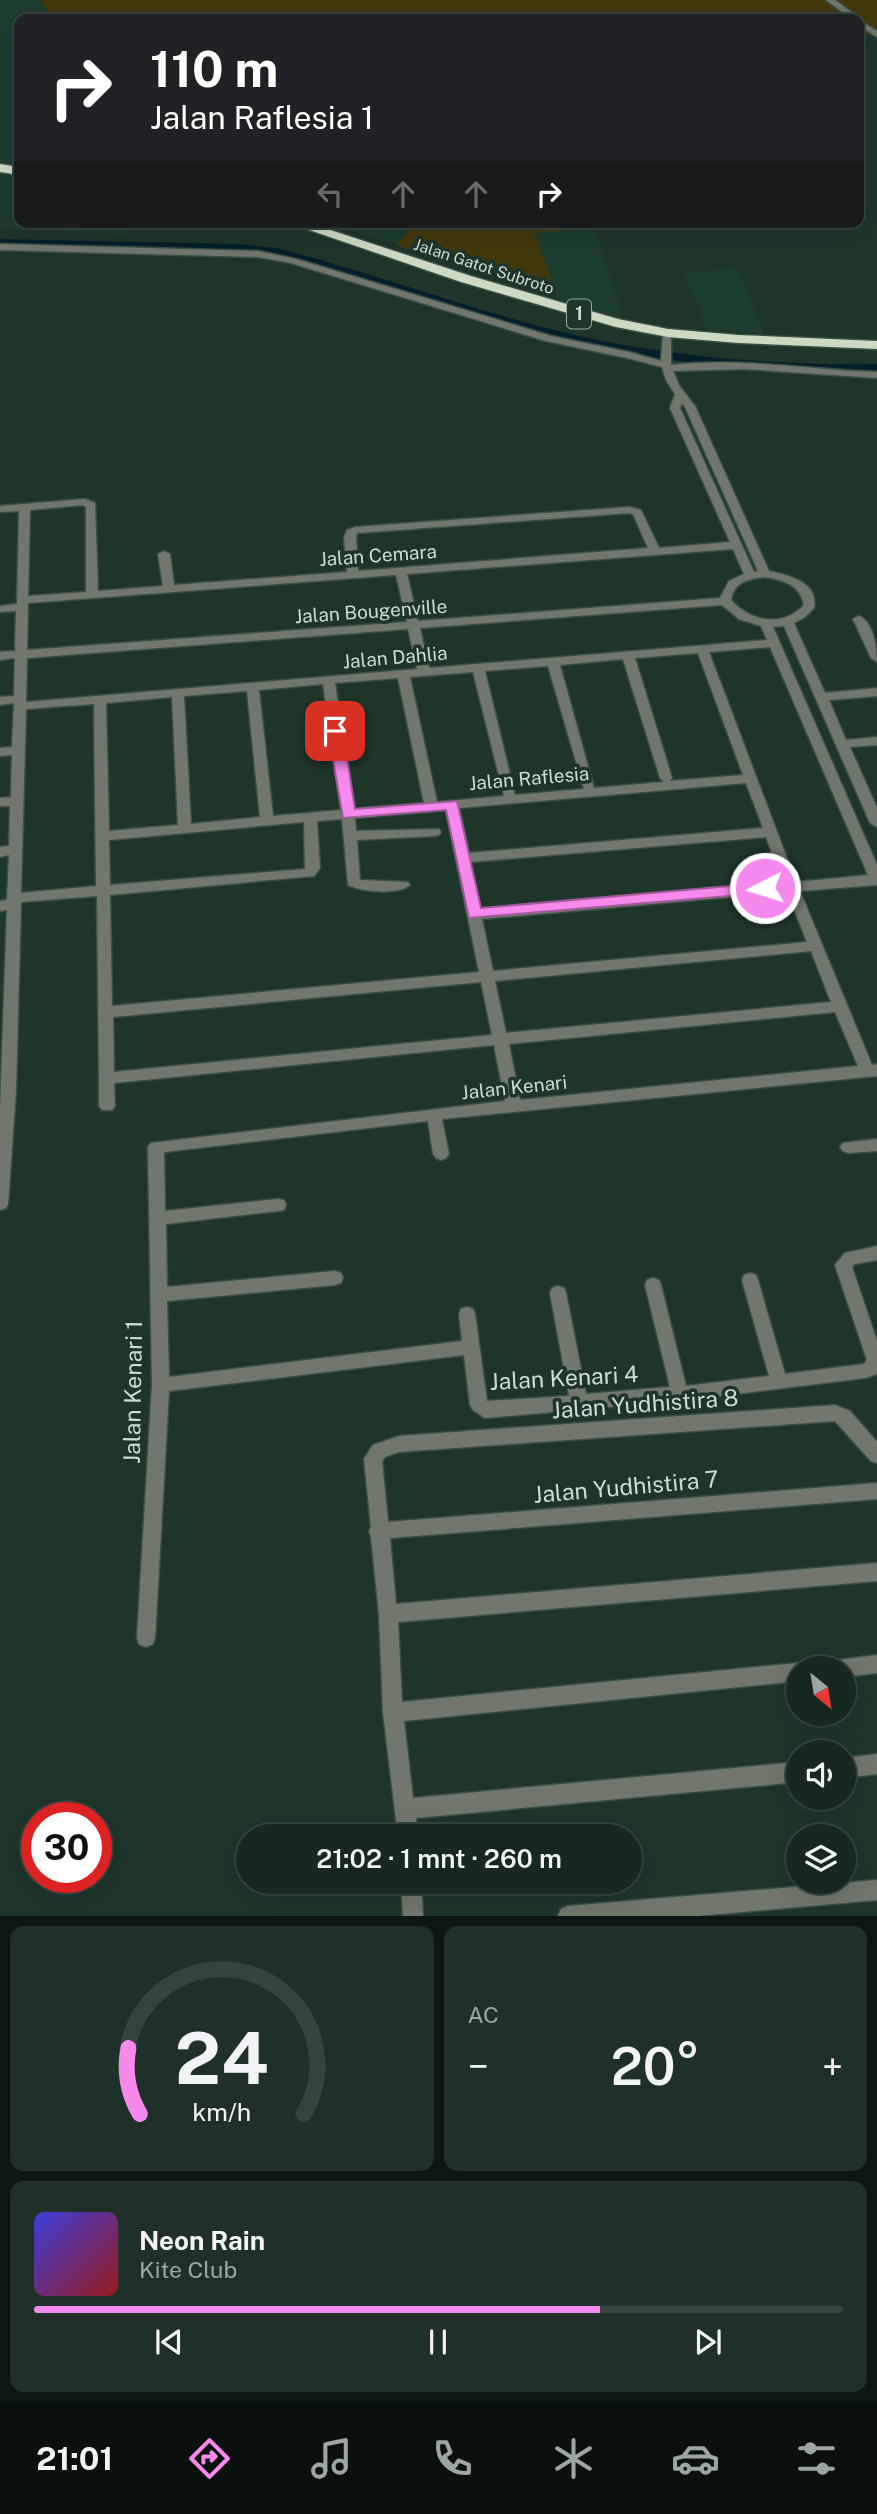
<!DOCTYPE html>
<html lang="id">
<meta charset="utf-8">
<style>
:root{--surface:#162820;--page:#1f3029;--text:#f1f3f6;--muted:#9ea6a5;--line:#35443e;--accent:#f689ee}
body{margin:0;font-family:"Public Sans",sans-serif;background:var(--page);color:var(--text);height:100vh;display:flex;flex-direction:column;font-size:26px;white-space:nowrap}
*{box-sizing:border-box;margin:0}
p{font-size:23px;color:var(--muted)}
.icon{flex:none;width:38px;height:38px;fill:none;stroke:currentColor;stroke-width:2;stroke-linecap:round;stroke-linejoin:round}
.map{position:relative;height:1916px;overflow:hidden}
.side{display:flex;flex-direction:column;gap:10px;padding:10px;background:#0c1612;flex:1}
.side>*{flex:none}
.top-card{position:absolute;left:14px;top:14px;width:850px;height:214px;border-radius:14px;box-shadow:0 7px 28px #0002,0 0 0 2px var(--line);background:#202124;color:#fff;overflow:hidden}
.needle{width:46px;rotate:150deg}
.buttons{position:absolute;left:786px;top:1656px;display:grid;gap:14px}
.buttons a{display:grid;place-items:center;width:70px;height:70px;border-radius:50%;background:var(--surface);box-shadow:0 7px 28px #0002,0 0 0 2px var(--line);font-size:35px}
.speed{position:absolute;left:21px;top:1802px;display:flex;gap:14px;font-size:35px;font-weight:700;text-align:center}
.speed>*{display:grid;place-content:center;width:91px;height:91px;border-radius:50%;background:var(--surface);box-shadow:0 7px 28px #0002,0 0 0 2px var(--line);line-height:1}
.speed .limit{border:10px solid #d22;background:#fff;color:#111}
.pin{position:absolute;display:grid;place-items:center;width:60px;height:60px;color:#fff;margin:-30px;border-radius:14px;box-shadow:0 4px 10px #0006}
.me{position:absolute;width:77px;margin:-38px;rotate:265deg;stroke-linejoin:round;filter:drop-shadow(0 0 5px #0008)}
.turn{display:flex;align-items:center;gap:24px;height:147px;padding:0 21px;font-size:32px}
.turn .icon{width:91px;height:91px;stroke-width:2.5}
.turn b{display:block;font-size:49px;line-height:60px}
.lanes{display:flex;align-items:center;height:66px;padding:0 21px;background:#0003;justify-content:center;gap:35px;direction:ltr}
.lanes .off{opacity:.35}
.big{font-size:52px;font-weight:600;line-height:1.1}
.side .card{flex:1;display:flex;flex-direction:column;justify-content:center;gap:10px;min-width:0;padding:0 24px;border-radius:14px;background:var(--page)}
.side .dial{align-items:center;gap:0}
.dial svg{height:182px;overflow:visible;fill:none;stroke:var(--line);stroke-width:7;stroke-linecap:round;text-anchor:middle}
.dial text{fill:var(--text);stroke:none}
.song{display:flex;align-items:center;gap:21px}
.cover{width:84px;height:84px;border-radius:10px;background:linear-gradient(135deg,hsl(240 70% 55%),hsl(0 70% 35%))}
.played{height:7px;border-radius:4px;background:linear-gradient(90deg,var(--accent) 70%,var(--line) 70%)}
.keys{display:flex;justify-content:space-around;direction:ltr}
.heat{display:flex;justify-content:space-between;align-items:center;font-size:38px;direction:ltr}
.side .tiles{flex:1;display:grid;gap:10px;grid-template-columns:1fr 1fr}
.card:last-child{grid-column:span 2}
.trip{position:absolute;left:236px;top:1824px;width:406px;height:70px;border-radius:35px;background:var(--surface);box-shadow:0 7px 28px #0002,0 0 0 2px var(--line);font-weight:600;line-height:70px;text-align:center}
.tab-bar{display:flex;height:112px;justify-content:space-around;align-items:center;background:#09100d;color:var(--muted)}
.tab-bar .icon{width:49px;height:49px}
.tab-bar .selected{color:var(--accent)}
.tab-bar b{font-size:32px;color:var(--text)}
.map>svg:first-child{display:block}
</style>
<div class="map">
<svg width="877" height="1916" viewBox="0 0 877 1916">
<rect width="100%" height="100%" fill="#1e352a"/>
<path fill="#1d3d2e" d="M0,0H40L52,19H19V222H136L127,236L50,229L0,230Z
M327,222H417L396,245Z
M594,228L623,317L556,306L555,290L533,233Z
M737,269L764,333L707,330L684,272Z"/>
<path fill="#43390d" d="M40,0H877V33L859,36V19H52Z
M417,222H589L594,228L534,233L555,290L396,245Z"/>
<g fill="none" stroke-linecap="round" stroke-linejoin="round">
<path fill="#031f2b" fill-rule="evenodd" d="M0,239L236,244L277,248C373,273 466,308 562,332C660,356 776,366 877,364V372C775,374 654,363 556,338C462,314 369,283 276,256L236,252L0,247Z"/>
<g stroke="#3a5045" stroke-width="3">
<path id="street" d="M826,0H835L860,19H852Z
M859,20L877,31V37L859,26Z
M0,244L258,251L296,259L551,336L629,352L661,361L663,333L671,331V365C740,357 808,370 877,372V378L745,369L673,371L680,387L695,406L769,571C789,575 819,583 814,608L805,617L794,623L825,693L877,688V696L829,700L846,740L877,737V745L850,747L877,808V827L870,823L784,626L773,627L877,865V885L800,891L872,1065L877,1064V1076L442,1119L449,1154L446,1158L441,1160L436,1158L433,1154L428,1121L164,1152L165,1211L278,1199L284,1200L286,1205L284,1210L278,1211L166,1224L167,1287L335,1271L341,1273L343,1278L341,1283L335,1285L167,1301L169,1377L462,1341L459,1314L461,1309L467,1307L473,1309L475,1314L487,1401L569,1396L550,1293L552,1288L558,1286L564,1288L566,1293L586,1394L670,1387L645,1285L647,1280L653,1278L659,1280L661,1285L686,1386L769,1376L742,1280L744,1275L750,1273L756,1275L758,1280L785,1374L864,1364L867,1360L835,1265L845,1253L877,1246V1260L855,1264L852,1267L877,1341V1374L865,1378L680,1401L485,1418L473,1410L470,1405L464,1355L169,1391L155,1638L153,1644L146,1647L139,1644L137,1638L152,1385L148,1147L151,1143L505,1101L494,1045L114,1083L115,1106L112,1110H102L99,1106V1078L97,896L21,902L16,1090L8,1204L6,1208L0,1210V1109L7,910L0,911V901L7,900L9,855L0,857V847L9,846L10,806H0V798L11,797L12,755L0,756V748L12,747L14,703L0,705V697L14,696L15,658L0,660V652L15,651L16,611L0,612V606L17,604L19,511L0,512V506L85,499L95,503L98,591L163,586L158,554L164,551L170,554L174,585L347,572L344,537L347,530L355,527L629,507L641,510L659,548L730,542L670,408L675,394L666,380L662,367L627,358L546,341L291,263L258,257L0,250ZM682,403L685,407L758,571L754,572L680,408ZM83,505L86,507V592L28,596L30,510ZM629,513L633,514L648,548L358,571L356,537L357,533ZM733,549L744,574L729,581L720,598L418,621L407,574ZM396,575L407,622L27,650L28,603ZM765,577C784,580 800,585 804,605C782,628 751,622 731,600C734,582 748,579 765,577ZM722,605L739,619L761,626L767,640L429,668L420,628ZM408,629L417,669L26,702L27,658ZM770,647L868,875L796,882L709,652ZM698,653L743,775L670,781L672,778L635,658ZM623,659L660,778L664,782L594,788L560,665ZM548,666L584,789L515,795L485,671ZM473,672L504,796L437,802L410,677ZM398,678L424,803L354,809L335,683ZM323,684L341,810L273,816L259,690ZM247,691L260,817L191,824L184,696ZM172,697L178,825L109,831L106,703ZM94,704L96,886L21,893L26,709ZM746,783L763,828L469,853L459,808ZM446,810L479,972L112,1006L110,895L314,876L320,868L317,821L342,819L348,885C361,892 400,895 410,885L408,882L360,880L357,840L434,836L439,835L441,832L439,829L356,831L355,818ZM304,822L305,869L110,885L109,840ZM766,837L783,883L480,910L470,862ZM787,892L807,942L493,971L482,919ZM811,951L831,1002L506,1033L495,981ZM481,982L492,1035L114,1072L113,1017ZM835,1012L858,1066L520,1100L509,1044Z
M859,616C873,622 877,647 877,662L871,658L853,619Z
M877,1139V1151L848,1153L843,1151L840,1147L843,1143Z
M835,1405L850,1411L877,1442V1463L871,1461L835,1421L399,1452L385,1457L382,1461L388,1522L877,1483V1499L390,1538L396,1604L877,1563V1581L398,1622L402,1702L798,1663L806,1668H798V1681L404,1721L413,1798L798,1762V1782L416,1818L418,1836H398L383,1712L379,1614L371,1537L369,1531L371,1527L364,1459L373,1445L399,1436Z
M877,1655V1673L844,1677V1668H829L831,1661Z
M877,1754V1774L844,1778V1758Z
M877,1880V1900L697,1916H558L561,1909L568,1906Z
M401,1881H421L423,1916H403Z"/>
</g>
<g stroke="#3a5045" stroke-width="3">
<path id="highway" d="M0,164L19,167V175L0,172Z
M286,222H306L471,276L618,319L668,329L738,335L877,341V349L738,343L668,337L616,327L461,282Z"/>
</g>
<use href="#street" fill="#72776d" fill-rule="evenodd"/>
<use href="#highway" fill="#cddac2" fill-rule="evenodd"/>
</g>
<path fill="#f689ee" stroke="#a0599b" stroke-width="2" d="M335,726L343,731L355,809L457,801L481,908L765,883L773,888L765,893L469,918L446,810L343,818L328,731Z"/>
<g text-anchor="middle" stroke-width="7" stroke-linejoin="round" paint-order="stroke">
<g font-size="16" fill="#cfdcd5" stroke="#1e352a">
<text transform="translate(484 266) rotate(18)" y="6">Jalan Gatot Subroto</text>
</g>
<rect fill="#1e352a" stroke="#9aaaa2" stroke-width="2" x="567" y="299.5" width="24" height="29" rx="5"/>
<g font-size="18" font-weight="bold" fill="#cfdcd5">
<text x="579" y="320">1</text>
</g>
<g font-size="19" fill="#cfdcd5" stroke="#1e352a">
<text transform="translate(378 555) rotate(-4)" y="7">Jalan Cemara</text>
<text transform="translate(371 611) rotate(-4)" y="7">Jalan Bougenville</text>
<text transform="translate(395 657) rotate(-5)" y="7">Jalan Dahlia</text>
<text transform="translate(529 778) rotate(-5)" y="7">Jalan Raflesia</text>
<text transform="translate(514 1087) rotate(-6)" y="7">Jalan Kenari</text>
</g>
<g font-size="23" fill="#cfdcd5" stroke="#1e352a">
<text transform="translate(564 1378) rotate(-3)" y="8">Jalan Kenari 4</text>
<text transform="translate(133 1392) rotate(-89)" y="8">Jalan Kenari 1</text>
<text transform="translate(645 1404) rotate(-4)" y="8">Jalan Yudhistira 8</text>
<text transform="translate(626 1487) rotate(-5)" y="8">Jalan Yudhistira 7</text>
</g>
</g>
</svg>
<div class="buttons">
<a><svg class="needle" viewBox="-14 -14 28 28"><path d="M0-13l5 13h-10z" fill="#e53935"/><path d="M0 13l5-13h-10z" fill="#9ea6a5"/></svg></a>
<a><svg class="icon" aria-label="sound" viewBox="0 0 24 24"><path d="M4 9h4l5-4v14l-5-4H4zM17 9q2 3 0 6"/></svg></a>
<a><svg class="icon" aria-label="layers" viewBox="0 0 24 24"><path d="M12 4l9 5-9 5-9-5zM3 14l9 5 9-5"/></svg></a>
</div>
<div class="speed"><div class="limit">30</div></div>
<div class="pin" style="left:335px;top:731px;background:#d93025"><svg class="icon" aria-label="arrive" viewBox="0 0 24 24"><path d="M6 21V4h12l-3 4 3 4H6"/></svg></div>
<svg class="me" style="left:765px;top:888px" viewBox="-20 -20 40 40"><circle r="17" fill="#f689ee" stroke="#fff" stroke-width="3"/><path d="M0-11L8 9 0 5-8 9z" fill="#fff"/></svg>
<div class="trip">21:02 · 1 mnt · 260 m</div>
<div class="top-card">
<div class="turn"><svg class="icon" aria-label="right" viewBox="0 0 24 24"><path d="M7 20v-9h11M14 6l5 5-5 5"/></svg><div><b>110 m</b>Jalan Raflesia 1</div></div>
<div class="lanes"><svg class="icon off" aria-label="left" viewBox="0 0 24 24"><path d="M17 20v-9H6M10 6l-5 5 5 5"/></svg><svg class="icon off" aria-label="ahead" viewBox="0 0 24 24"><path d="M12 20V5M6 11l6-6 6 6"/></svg><svg class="icon off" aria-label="ahead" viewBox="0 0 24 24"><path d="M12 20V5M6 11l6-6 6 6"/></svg><svg class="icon" aria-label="right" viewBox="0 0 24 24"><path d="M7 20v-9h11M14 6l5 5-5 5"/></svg></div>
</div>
</div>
<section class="side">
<div class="tiles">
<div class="card dial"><svg viewBox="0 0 100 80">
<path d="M14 69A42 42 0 1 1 86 69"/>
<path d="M14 69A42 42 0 0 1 9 40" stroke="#f689ee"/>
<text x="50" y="56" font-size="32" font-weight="700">24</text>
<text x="50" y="72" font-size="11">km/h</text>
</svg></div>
<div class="card"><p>AC</p>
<div class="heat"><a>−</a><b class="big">20°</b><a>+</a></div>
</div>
<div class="card">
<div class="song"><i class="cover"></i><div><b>Neon Rain</b><p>Kite Club</p></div></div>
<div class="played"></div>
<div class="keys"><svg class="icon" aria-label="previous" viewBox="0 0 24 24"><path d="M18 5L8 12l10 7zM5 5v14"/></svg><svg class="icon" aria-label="pause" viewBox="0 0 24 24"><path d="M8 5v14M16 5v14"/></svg><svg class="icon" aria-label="next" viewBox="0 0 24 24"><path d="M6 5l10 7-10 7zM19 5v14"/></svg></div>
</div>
</div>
</section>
<nav class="tab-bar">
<b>21:01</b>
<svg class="icon selected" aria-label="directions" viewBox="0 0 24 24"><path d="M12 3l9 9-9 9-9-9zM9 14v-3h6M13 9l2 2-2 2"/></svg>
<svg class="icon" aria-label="music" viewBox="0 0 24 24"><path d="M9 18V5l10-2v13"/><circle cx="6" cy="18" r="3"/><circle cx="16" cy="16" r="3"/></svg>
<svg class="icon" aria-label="phone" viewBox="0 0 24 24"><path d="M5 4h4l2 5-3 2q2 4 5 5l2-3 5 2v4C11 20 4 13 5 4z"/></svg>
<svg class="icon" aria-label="climate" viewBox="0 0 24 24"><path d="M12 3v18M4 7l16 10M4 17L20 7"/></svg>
<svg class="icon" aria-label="car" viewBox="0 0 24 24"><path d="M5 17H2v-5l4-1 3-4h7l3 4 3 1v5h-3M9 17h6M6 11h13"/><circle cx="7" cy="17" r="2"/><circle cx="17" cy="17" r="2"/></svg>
<svg class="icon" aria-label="filters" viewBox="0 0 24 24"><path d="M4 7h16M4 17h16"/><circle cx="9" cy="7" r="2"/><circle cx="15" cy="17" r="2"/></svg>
</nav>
